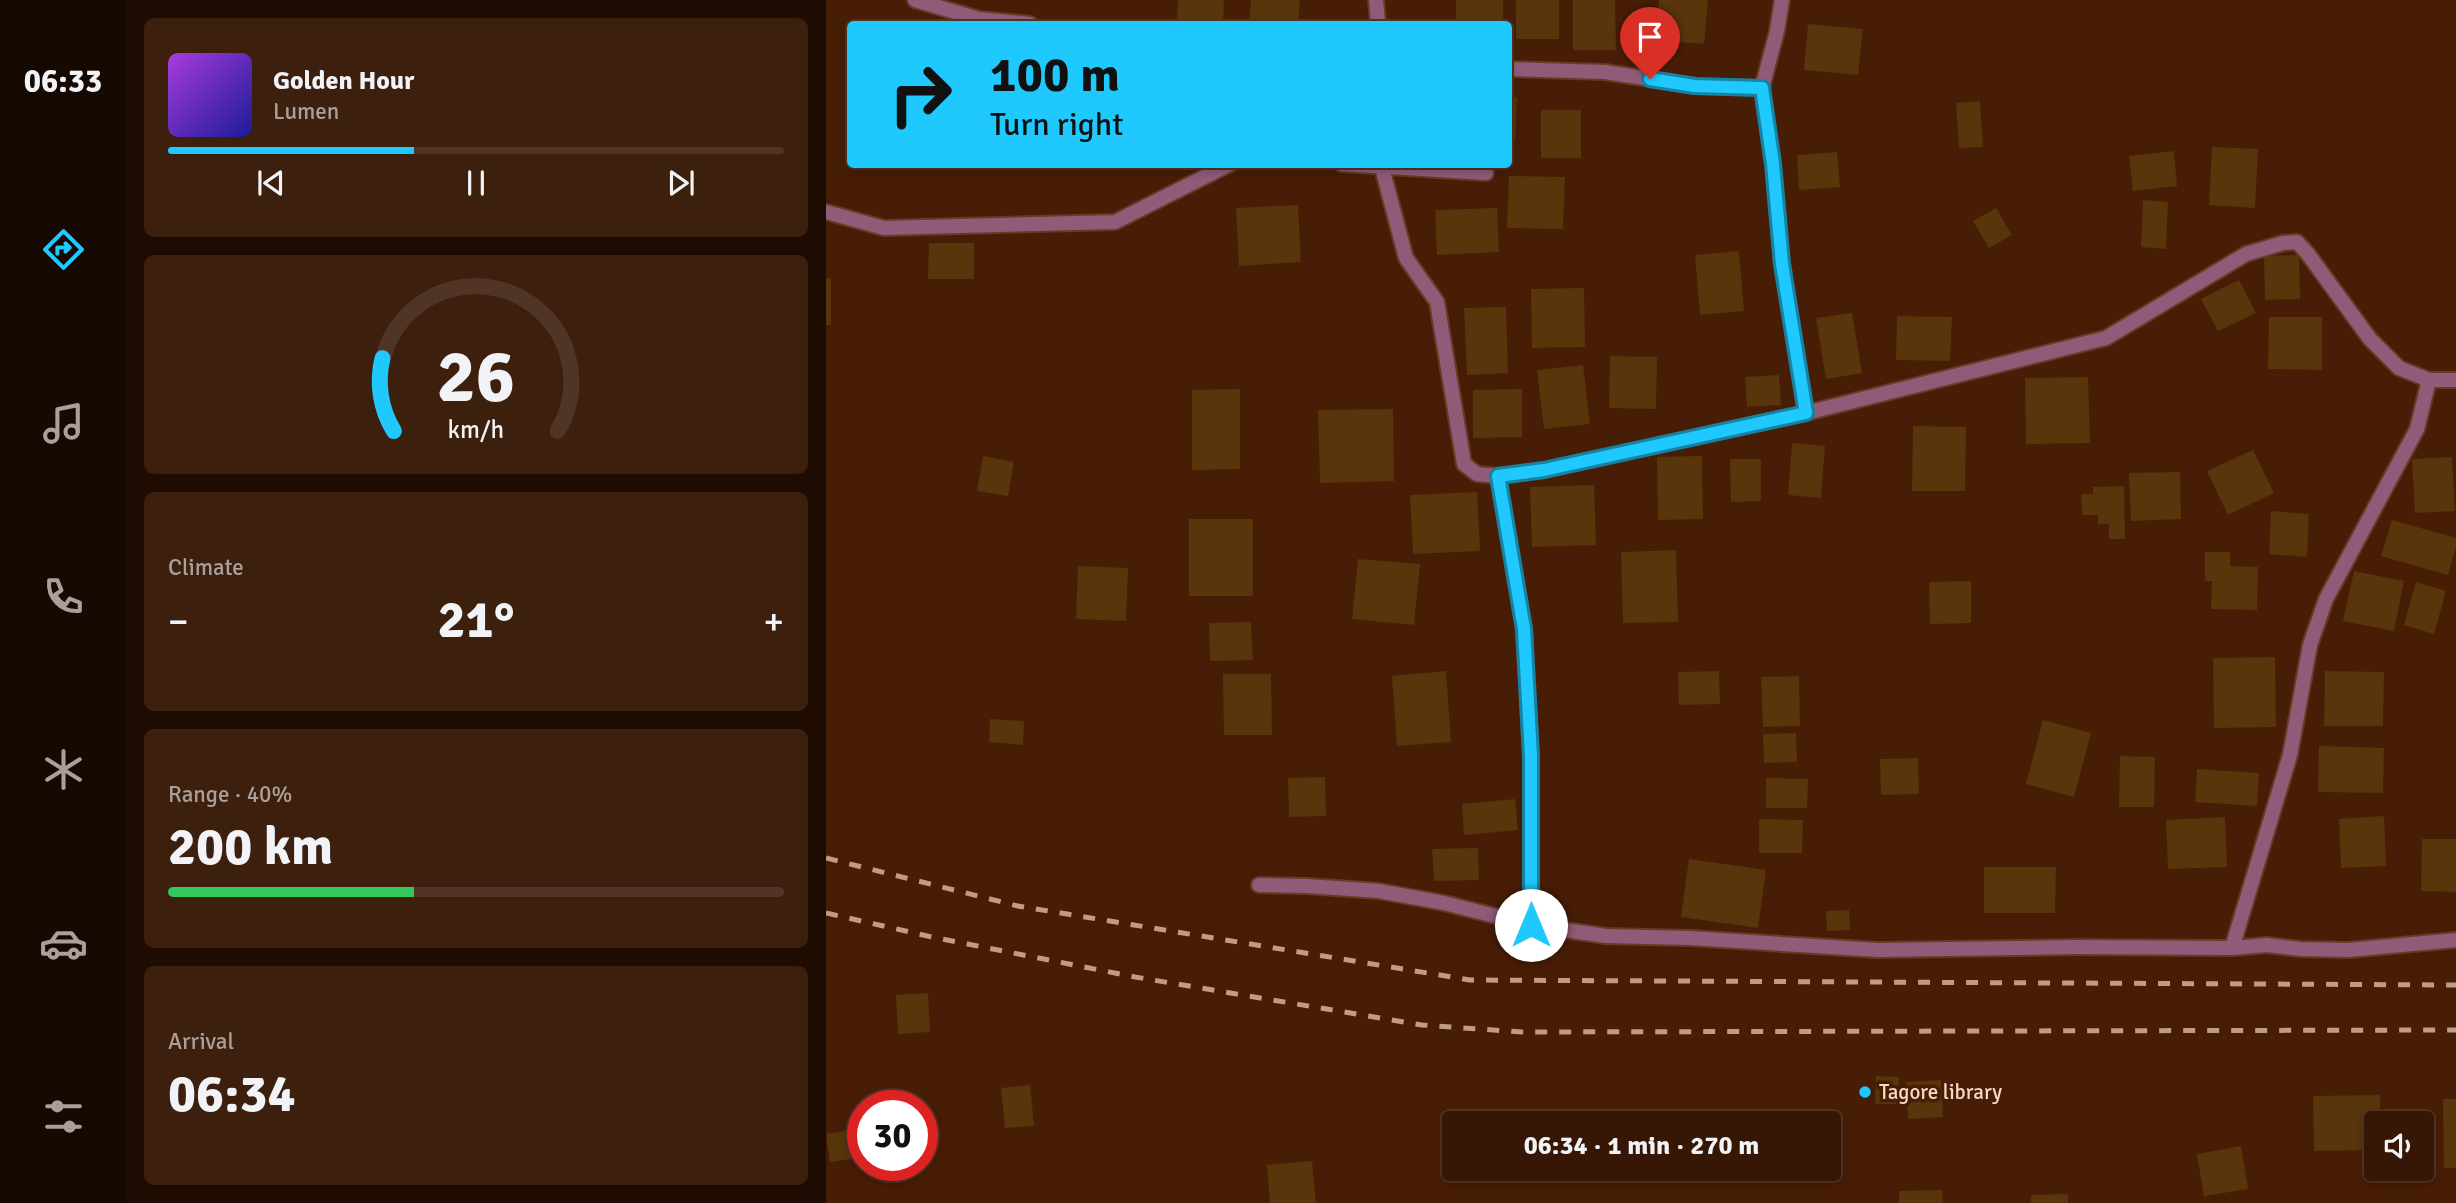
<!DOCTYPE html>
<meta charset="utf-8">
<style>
:root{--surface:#361604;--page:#3d1f0e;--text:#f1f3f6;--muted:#aa9f9a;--line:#503526;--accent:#1fc9fd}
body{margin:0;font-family:Signika,sans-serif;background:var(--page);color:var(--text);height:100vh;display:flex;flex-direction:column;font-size:26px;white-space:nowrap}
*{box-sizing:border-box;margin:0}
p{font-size:23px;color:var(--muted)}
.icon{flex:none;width:38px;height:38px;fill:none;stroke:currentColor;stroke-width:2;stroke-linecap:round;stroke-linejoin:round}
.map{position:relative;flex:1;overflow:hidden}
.side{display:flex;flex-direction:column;gap:18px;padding:18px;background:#1e0c02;width:700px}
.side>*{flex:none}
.guide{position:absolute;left:21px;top:21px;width:665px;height:147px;border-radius:7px;box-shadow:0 4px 10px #0003,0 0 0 2px var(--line);background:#1fc9fd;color:#111;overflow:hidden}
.buttons{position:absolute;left:1538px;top:1111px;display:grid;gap:14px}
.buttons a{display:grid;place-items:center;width:70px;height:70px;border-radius:7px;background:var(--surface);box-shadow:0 4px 10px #0003,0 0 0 2px var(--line);font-size:35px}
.speed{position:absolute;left:21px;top:1090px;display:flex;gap:14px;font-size:35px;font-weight:700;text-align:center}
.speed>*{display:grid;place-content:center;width:91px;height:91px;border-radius:50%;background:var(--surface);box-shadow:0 4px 10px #0003,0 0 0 2px var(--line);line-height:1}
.speed .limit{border:10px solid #d22;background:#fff;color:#111}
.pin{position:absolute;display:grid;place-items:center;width:60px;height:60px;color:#fff;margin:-72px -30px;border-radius:50% 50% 50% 0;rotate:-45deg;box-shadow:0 0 7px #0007}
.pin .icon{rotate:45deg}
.me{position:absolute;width:77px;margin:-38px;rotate:0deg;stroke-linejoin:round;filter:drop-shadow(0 0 5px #0008)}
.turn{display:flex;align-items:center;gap:24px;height:147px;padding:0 28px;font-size:32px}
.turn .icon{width:91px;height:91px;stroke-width:2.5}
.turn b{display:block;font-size:49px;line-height:60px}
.big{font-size:52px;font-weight:700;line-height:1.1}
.side .card{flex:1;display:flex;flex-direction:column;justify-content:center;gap:10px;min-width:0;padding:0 24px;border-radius:10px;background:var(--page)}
.side .dial{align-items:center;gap:0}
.dial svg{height:182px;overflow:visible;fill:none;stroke:var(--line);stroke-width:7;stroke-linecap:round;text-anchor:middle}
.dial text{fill:var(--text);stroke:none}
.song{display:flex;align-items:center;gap:21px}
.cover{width:84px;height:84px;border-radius:10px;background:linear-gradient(135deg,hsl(280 70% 55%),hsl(240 70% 35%))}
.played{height:7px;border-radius:4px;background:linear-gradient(90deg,var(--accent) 40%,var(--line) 40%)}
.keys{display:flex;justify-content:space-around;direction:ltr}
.heat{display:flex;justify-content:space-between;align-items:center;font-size:38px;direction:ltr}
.charge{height:10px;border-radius:5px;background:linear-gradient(90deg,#34c759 40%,var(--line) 0)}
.trip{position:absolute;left:616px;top:1111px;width:399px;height:70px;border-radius:7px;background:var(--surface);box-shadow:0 4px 10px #0003,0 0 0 2px var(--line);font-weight:700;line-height:70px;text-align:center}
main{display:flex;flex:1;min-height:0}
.tab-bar{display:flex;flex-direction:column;width:126px;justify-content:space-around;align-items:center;background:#160902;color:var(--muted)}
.tab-bar .icon{width:49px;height:49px}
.tab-bar .active{color:var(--accent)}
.tab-bar b{font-size:32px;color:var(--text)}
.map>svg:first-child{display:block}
</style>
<main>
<nav class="tab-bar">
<b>06:33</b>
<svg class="icon active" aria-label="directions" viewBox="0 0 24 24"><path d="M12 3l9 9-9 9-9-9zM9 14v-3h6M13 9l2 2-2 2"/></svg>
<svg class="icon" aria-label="music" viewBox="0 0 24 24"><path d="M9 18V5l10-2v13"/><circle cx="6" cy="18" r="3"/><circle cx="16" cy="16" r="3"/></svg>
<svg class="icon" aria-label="phone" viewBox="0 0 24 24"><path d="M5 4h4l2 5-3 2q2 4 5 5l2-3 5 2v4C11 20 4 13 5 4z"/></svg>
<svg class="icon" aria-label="climate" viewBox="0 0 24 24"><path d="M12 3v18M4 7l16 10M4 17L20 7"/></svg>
<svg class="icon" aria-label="car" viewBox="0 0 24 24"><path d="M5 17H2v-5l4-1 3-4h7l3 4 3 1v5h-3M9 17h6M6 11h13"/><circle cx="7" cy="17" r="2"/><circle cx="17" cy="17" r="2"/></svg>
<svg class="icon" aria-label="filters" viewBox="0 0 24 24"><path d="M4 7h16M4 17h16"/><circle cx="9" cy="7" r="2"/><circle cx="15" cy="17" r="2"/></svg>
</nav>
<section class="side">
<div class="card">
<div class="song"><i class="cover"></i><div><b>Golden Hour</b><p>Lumen</p></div></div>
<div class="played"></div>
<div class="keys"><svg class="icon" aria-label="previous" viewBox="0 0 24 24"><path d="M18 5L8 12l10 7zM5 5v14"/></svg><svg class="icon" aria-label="pause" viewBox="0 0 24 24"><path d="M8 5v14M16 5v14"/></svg><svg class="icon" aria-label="next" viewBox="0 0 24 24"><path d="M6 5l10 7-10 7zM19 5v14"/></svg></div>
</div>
<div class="card dial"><svg viewBox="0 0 100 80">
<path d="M14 69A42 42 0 1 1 86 69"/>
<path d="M14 69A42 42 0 0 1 9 37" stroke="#1fc9fd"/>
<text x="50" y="56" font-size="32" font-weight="700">26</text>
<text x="50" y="72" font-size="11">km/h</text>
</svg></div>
<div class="card"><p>Climate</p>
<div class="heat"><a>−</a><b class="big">21°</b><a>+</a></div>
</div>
<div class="card"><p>Range · 40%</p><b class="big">200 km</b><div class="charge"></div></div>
<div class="card"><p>Arrival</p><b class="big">06:34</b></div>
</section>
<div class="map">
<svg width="1630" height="1203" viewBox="0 0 1630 1203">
<rect width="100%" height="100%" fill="#481d06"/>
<path fill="#58350a" d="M352,0H398L397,22L351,20Z
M425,0H474L472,24H423Z
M630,0H677V24H630Z
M690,0H733V39H690Z
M747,0H789L790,50H747Z
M833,0H882L878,44L830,40Z
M982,24L1037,29L1032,75L978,70Z
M682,97H691L689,141H682Z
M1154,101L1157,147L1133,148L1130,103Z
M715,110H755V158H715Z
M1386,147L1432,149L1429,208L1383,205Z
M1348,151L1351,186L1307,191L1303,156Z
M1011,152L1014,187L973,190L971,155Z
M683,176L739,177L737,229L681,228Z
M1317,200L1342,202L1340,249L1315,247Z
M472,205L475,262L413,266L410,208Z
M671,208L673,252L611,255L609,210Z
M1170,208L1186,235L1163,248L1147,221Z
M103,243H148V279H102Z
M913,251L918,311L874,315L869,255Z
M1473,255L1474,299L1439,300L1438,256Z
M0,278H5V325H0Z
M1413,280L1430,313L1392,331L1375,299Z
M758,288L759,347L706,348L705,289Z
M680,307L682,373L641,375L638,308Z
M1026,313L1036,373L1000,379L990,318Z
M1071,316L1126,317L1124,361L1070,360Z
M1443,317H1496V370L1442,369Z
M784,356L831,357L830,409L783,408Z
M757,365L764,424L718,429L711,370Z
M953,375L955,405L921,407L919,377Z
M1262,377L1264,443L1200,444L1199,378Z
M414,389V469L366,470V390Z
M696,389V437L647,438V390Z
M567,409L568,481L494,483L492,410Z
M1087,426L1140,427L1139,491H1086Z
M966,443L999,446L995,498L962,495Z
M1427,450L1448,493L1402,515L1381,471Z
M157,456L188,462L182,496L151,491Z
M876,456L877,519L832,520L831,457Z
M1626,457L1629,511L1589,513L1586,459Z
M904,459H935V501L905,502Z
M1354,472L1355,519L1305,521L1303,473Z
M768,485L770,545L706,547L704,487Z
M1298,486L1299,539H1283V524H1272V515H1256L1255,494H1267V487Z
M651,492L654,551L587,554L584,495Z
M1445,511L1483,514L1481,557L1443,554Z
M363,519H427V596H363Z
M1566,520L1630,538V547L1622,575L1555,556Z
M850,550L852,622L797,623L795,552Z
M1379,552H1404V566L1432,567L1431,610L1385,609L1386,581H1379Z
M532,559L594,564L588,625L526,619Z
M252,566L302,568L300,621L250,619Z
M1528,571L1578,581L1568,631L1517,621Z
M1145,581V623L1104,624L1103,582Z
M1590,582L1620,591L1608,634L1578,625Z
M425,622L427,660L384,661L383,623Z
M1449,657L1450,727L1388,728L1387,658Z
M620,671L625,742L571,746L566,676Z
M893,671L894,704L853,705L852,672Z
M1499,671L1558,672L1557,726H1498Z
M397,674H445L446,735H398Z
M973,676L974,726L937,727L935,677Z
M164,719L198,721L197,745L163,742Z
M1217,720L1265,733L1248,797L1200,784Z
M970,733L971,762L938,763L937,734Z
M1493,746L1558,748L1557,793L1492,792Z
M1294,756L1329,757L1328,807H1293Z
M1092,758L1093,794L1055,795L1054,759Z
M1371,769L1433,773L1431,806L1369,802Z
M499,777L500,816L463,817L462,778Z
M940,778L982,779L981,808H940Z
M689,799L692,830L638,835L636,804Z
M1558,816L1560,866L1515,868L1513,819Z
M1399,817L1401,867L1342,869L1340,820Z
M933,819L977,820L976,853H933Z
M1596,839H1630V892L1595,891Z
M652,848L653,880L608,881L606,849Z
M863,859L940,870L932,928L855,917Z
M1158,867H1230L1229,913H1158Z
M1023,910L1024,930L1001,931L1000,911Z
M102,993L104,1032L72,1034L70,995Z
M1050,1076L1073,1077L1072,1104H1049Z
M1115,1080L1117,1117L1082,1119L1080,1082Z
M204,1085L208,1126L179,1128L175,1088Z
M1554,1095V1124H1550V1150L1488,1151L1487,1096Z
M1617,1099H1630V1168H1618Z
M37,1128V1157L4,1162L0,1134Z
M1415,1146L1422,1189L1378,1196L1371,1154Z
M486,1161L490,1203H444L441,1165Z
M1116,1190L1117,1203H1073V1191Z
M1242,1194V1203H1205V1195Z"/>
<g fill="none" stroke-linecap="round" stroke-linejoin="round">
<g stroke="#653b25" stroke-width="18">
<path id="street" d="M89,0L153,19L204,24
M550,0L552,24
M682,69L779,72L869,86L936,88L951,31L956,0
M936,88L947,164L956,264L980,413
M516,164L660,173
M555,164L580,258L611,302L638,464L651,474L672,476L718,470L980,413L1280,338L1420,254L1457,243L1471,242L1482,254L1544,339L1573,368L1603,380H1630
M0,212L58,228L289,222L404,164
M672,476L698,629L705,756V925
M433,885L481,886L553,891L618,903L705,925L780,936L863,938L1052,950L1250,947L1406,948L1441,945L1474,949L1522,950L1630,940
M1406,948L1464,755L1484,645L1500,599L1591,429L1603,380"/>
</g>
<use href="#street" stroke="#8f5b78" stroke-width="14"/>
<path stroke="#c19a88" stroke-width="5" stroke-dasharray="12 12" stroke-linecap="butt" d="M0,858L192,906L644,980L1630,985
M0,913L106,937L309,977L596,1025L696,1032L1630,1030"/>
</g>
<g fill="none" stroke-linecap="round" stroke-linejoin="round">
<g stroke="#1483a4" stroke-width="18">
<path id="route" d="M705,925V756L698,629L672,476L718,470L980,413L956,264L947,164L936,88L869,86L824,79"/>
</g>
<use href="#route" stroke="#1fc9fd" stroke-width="12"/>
</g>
<circle fill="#1fc9fd" stroke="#481d06" stroke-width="2.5" cx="1039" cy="1092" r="7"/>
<g text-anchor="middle" stroke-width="7" stroke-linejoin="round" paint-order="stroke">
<g font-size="21" fill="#fbd7c7" stroke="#481d06" text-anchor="start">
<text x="1053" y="1099">Tagore library</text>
</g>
</g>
</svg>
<div class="buttons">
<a><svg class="icon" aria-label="sound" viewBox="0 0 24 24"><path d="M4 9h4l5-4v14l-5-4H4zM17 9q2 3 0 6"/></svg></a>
</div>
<div class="speed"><div class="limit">30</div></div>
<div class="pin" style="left:824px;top:79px;background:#d93025"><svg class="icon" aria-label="arrive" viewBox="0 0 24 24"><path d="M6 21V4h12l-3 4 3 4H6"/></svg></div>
<svg class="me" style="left:705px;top:925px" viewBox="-20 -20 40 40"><circle r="19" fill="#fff"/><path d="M0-13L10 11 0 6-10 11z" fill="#1fc9fd"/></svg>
<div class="trip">06:34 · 1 min · 270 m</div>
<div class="guide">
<div class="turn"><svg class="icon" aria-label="right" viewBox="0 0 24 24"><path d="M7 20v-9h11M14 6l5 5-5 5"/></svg><div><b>100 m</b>Turn right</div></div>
</div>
</div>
</main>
